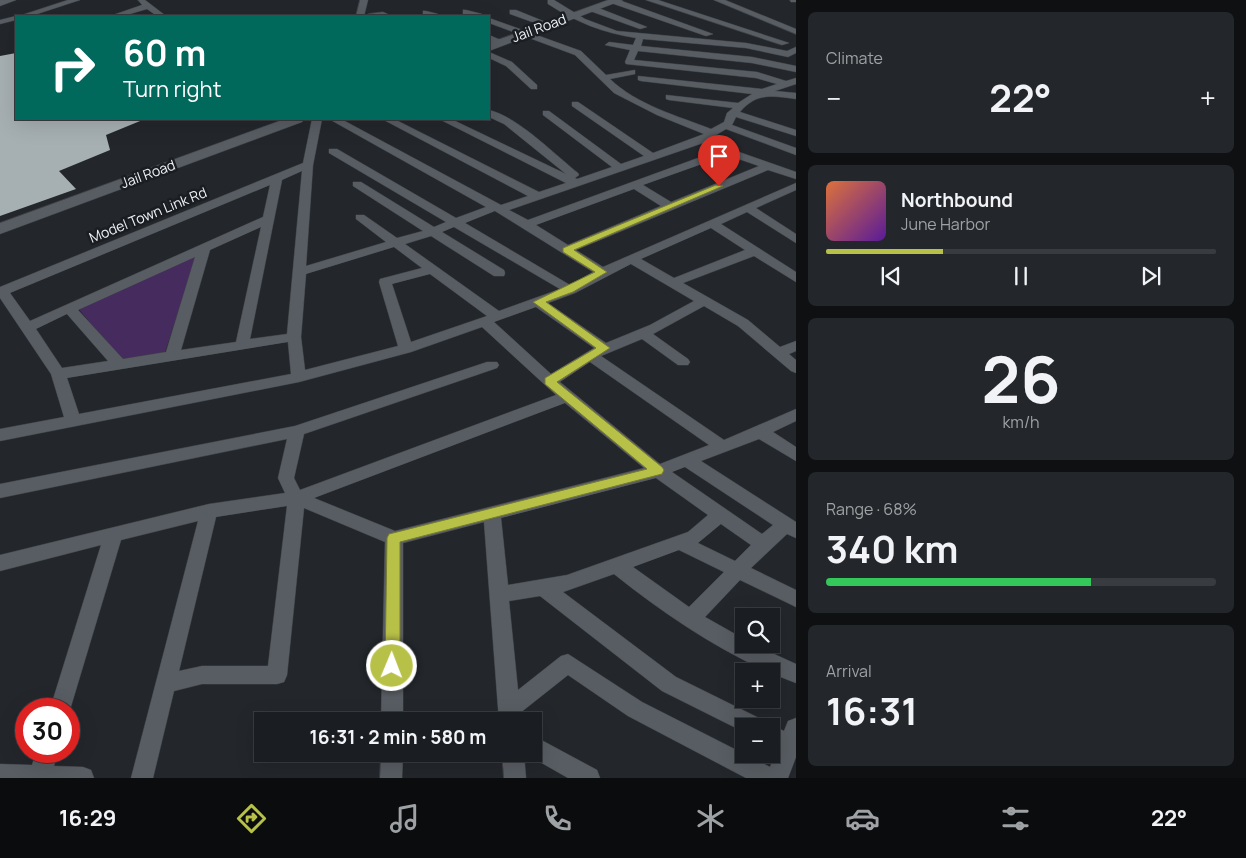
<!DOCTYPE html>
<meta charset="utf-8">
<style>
:root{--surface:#1a1d21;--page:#23262a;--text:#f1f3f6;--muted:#9fa2a5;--line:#383b3f;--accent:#b8c147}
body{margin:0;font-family:Manrope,sans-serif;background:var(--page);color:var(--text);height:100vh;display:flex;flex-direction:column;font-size:19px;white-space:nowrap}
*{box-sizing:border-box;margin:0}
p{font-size:16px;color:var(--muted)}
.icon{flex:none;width:28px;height:28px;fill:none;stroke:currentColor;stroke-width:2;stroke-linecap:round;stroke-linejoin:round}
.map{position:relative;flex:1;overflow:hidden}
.side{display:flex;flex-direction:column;gap:12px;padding:12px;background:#0e1012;width:450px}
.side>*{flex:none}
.hud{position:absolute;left:15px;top:15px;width:475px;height:105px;border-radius:0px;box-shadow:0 5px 20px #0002,0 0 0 1px var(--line);background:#00695c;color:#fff;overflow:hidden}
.fabs{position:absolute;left:735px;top:608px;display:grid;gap:10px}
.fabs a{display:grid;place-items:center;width:45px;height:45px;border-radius:0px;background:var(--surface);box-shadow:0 5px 20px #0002,0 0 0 1px var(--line);font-size:25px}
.speed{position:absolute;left:15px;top:698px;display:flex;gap:10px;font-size:25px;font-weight:700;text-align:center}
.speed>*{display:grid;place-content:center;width:65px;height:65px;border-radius:50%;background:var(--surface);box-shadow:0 5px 20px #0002,0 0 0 1px var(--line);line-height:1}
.speed .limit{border:8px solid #d22;background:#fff;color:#111}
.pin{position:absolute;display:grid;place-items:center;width:42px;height:42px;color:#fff;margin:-51px -21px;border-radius:50% 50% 50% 0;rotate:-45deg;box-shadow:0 0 5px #0007}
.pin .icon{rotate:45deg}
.me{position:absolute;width:55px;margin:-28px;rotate:1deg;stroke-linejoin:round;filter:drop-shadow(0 0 4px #0008)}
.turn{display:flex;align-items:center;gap:18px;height:105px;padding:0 25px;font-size:22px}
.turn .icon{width:65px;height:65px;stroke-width:2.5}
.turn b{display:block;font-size:35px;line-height:42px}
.big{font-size:38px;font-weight:700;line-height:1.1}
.side .widget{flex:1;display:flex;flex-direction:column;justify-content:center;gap:8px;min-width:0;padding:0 18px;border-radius:8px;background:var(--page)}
.side .dial{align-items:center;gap:0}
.dial b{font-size:65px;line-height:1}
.song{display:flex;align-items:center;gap:15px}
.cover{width:60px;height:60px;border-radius:8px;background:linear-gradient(135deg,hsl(20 70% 55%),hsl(270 70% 35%))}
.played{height:5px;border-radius:2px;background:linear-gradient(90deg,var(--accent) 30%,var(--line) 30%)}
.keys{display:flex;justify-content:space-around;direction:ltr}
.heat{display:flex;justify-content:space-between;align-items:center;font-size:28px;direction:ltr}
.charge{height:8px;border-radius:4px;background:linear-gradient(90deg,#34c759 68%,var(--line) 0)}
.trip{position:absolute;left:254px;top:712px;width:288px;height:50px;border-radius:0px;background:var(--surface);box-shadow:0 5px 20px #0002,0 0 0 1px var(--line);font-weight:700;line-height:50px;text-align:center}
.menu{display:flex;height:80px;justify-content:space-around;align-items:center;background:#0a0c0d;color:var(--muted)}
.menu .icon{width:35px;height:35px}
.menu .on{color:var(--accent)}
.menu b{font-size:22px;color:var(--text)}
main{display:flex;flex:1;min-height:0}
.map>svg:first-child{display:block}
</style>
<main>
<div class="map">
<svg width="796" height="778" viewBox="0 0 796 778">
<rect width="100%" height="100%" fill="#23272c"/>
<path fill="#462c5e" d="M197,256L165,352L122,362L78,308Z"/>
<path fill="#a6afb2" d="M16,53V119H145L106,135L110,150L59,171L76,189L0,216V56Z"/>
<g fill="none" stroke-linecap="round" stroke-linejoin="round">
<g stroke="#3e4246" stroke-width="1">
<path id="minor" d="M68,0H80L31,16H19Z
M138,0H145L166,16H157L147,9L123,16L113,15L142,5Z
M360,0H368L364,16H356Z
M548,0H554L585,19L617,31L746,43L787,51L796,47V53L788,57L746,48L643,39L641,46L752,57L796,66V72L752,63L638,51L634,60L757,72L786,81L796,78V84L775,91L796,93V99C772,96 757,92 740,112L796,130V136L736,117L732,125L796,148V155L726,129L703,143L509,210L528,220L717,151L714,148L719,145L796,172V179L768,170L576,250L603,267L796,183V190L756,208L796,234V243L747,212L721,224L796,272V282L754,256L683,283L748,320L780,347L796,341V351L789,354L796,360V373L791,371L738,326L704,306L653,334L688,359L690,362L688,365H678L642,339L601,356L724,440L796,409V421L773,432L796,447V461L759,439L701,461L796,522V538L787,534L751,568L796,590V607L740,580L705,617L744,639V644H752L796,664V683C731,659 669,618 614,574L563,592L676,677L761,719L764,726H744V732L662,691L540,596L509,601L518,690L561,656L568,654L642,702L770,767L777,750L771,747V726H769L771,725L784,731L788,721L796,718V757L788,778H746L628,716L568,675L520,713L521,721H499L484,522L403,543V721H381L385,542L304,508L287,675L284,682L277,684H202L174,691L153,778H131L198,521L121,540L69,713V709H50L101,545L0,571V555L209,504L285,493L278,478L287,439L0,498V484L295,426L487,362H497L499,365L497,368L304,434L294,478L300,490L556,395L482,327L411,352L299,382L0,441V429L64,417L51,374L0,298V287L303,163L312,119H322L313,165L306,266L386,242L356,219V215H364L397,238L423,231L353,186V182H361L434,227L446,222L329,153V149H337L456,218L486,207L329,119H341L501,205L528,196L382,119H394L539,192L566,183L439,119H451L566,174L504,124L489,117V110C518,117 554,154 578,173L579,175L575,178L577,179L612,167L543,115V111H549L621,164L644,156L572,106V102H578L653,153L704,134L657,115L614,93L575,55L489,23V18L581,51L606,75L635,70V74L610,79C637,105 678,116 711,129L724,122L727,113L733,108L669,100L666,99V95L738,103L752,94L641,81L638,80V76L762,89L777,84L756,78L626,64L625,62L630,50L605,45L609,42L633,45L636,38C603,33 576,22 548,4ZM727,155L759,166L671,202L643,185ZM302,171L287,334L250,339L282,180ZM270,185L263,217L30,321L10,293ZM634,189L661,206L568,245L536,225ZM495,211L593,272L570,285L465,223ZM261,227L236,342L181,350L210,250ZM454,227L560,289L499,311L405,244L431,236L494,276H504L505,273L504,270L442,232ZM711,228L745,250L674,278L641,259ZM394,247L422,268L380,279L379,282L398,346L305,370L301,337L306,274ZM195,257L166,352L123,359L78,310ZM631,264L694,301L650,325L606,343L548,303L575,293ZM430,274L487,316L411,342L392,284ZM536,307L594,348L551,374L494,322ZM67,314L108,361L62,368L36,329ZM288,342L291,374L79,414L67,378ZM590,362L709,445L660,464L560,382ZM565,403L644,468L395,531L314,498ZM685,467L773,525L762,534L672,472ZM656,478L708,515L688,532L567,575L508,585L501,518ZM287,506L268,666H202L179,671L216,517ZM721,524L751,545L735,561L698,543ZM679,550L724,572L689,607L633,567Z
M611,0H619L713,34L706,36L611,3Z
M646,0H658L789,43L782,45Z
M714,0H725L796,29V34Z
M790,0H796V2H791Z
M590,7H596L647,27L640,29L590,11Z
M466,10L482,14L483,16L463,14V10Z
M510,10H516L553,25L546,27L510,14Z
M426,11L438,14L439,16L423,15V11Z
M383,12L392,16H367L368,14Z
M16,16V20L0,24V20L16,16H19Z
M489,35L503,41L504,43L500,46L489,41Z
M489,52L512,62L537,85V89H531L506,66L489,58Z
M532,735L597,770L600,778H568L526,754H532Z
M36,751H58L54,766L83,767L91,770L94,778H0V764L32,765Z
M381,754H403L402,778H380Z
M502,754H524L526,778H504Z"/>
</g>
<g stroke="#3e4246" stroke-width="1">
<path id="tertiary" d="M0,0H16L0,6Z"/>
</g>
<g stroke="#3e4246" stroke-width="1">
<path id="secondary" d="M608,0H623L489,51V43Z
M285,119H304L302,122L0,234V223Z"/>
</g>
<use href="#minor" fill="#585d63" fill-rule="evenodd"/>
<use href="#tertiary" fill="#585d63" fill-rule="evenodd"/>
<use href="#secondary" fill="#585d63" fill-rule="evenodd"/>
</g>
<path fill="#b8c147" stroke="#787d2e" d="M716,185L723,186L574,250L607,272L573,292L546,302L610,348L557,382L662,467L664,470L662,474L400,542V666L398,671L392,673L387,671L385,666L387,538L389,534L647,469L545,384V378L596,348L533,302L595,272L563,252V248Z"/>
<g text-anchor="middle" stroke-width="5" stroke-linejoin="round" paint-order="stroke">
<g font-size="14" fill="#f0f3f6" stroke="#1a1e23">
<text transform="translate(539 28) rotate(-20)" y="5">Jail Road</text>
<text transform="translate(148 174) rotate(-20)" y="5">Jail Road</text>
<text transform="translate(148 215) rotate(-22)" y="5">Model Town Link Rd</text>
</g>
</g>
</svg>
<div class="fabs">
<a><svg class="icon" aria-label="search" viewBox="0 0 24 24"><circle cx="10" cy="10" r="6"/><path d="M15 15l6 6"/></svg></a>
<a>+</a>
<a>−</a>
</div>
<div class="speed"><div class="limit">30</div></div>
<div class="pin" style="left:719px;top:186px;background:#d93025"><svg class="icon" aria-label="arrive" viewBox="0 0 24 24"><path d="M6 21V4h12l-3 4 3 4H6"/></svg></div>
<svg class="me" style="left:392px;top:666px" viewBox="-20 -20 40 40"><circle r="17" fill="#b8c147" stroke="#fff" stroke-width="3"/><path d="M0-11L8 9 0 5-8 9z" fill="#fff"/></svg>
<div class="trip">16:31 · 2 min · 580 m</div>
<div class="hud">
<div class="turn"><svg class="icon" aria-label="right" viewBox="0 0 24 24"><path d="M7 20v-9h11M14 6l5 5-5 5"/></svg><div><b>60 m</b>Turn right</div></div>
</div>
</div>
<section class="side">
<div class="widget"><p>Climate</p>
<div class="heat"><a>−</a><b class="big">22°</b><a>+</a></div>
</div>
<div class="widget">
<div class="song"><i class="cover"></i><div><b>Northbound</b><p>June Harbor</p></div></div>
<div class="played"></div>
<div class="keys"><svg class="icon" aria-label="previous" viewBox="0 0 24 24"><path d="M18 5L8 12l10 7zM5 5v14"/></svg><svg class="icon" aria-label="pause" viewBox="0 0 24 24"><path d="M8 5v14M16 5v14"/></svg><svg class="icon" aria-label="next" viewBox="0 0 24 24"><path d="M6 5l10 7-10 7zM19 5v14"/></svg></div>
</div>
<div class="widget dial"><b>26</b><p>km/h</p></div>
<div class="widget"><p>Range · 68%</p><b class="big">340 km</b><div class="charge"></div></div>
<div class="widget"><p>Arrival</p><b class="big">16:31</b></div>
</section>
</main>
<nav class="menu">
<b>16:29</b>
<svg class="icon on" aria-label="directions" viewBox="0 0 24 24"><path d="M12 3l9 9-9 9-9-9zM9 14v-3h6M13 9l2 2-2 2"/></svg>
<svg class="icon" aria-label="music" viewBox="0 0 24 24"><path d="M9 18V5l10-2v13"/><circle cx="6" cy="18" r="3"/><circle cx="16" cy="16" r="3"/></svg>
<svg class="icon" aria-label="phone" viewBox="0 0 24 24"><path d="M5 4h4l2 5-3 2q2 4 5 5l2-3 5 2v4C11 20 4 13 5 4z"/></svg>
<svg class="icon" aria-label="climate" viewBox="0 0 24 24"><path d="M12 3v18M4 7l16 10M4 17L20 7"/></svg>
<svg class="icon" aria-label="car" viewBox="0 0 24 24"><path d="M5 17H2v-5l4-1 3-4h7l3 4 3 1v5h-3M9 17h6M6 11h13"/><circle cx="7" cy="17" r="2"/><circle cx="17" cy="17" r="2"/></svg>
<svg class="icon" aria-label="filters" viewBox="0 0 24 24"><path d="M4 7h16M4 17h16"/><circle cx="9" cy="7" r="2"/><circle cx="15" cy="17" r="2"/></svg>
<b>22°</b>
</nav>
